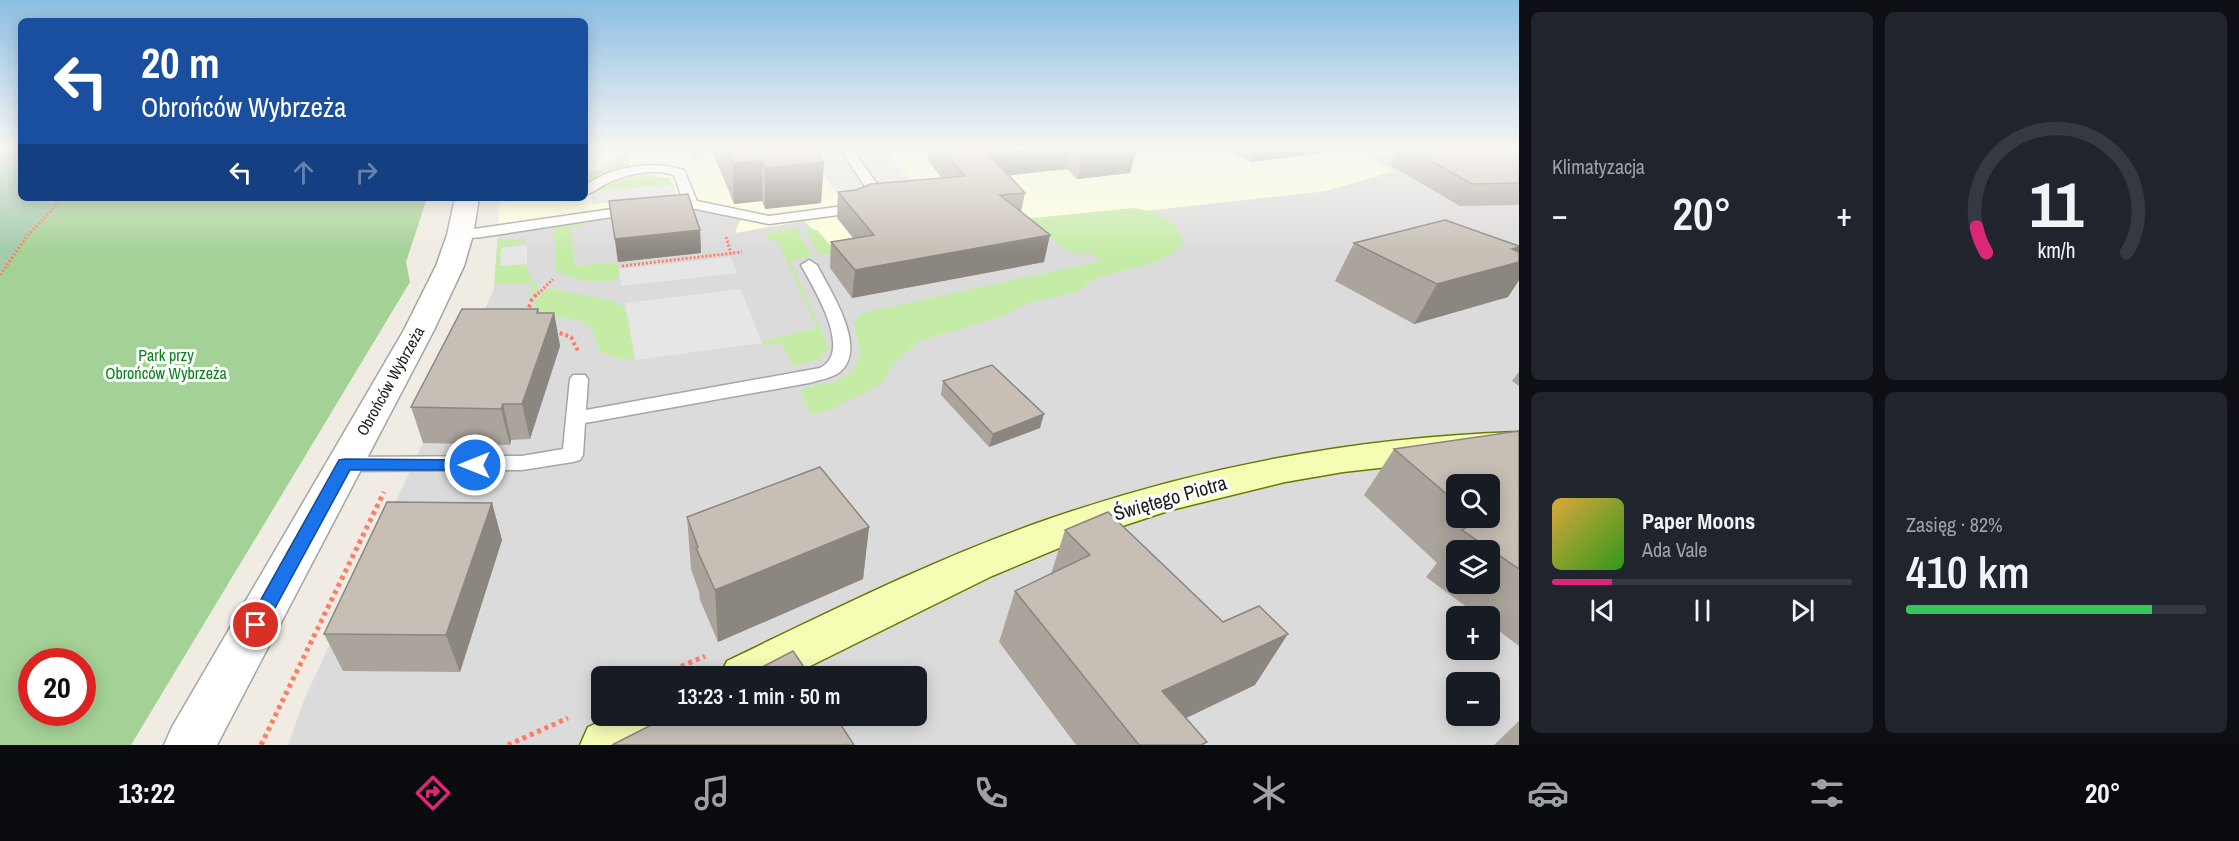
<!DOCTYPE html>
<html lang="pl">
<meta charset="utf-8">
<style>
:root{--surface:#171b24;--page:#20242c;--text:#f1f3f6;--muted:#9ea1a6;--line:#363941;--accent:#db2777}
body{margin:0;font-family:"Archivo Narrow",sans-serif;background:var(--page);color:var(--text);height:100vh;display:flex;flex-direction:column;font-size:22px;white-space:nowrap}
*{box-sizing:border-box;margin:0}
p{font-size:20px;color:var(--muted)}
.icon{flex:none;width:33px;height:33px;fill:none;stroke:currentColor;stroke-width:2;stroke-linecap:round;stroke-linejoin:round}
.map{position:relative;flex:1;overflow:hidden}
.panel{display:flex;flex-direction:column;gap:12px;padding:12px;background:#0d0f14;width:720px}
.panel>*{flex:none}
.hud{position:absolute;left:18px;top:18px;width:570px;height:183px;border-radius:9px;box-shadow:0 3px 15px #0003;background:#1a4fa0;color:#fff;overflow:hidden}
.fabs{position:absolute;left:1446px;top:474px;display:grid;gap:12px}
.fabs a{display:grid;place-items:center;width:54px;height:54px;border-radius:9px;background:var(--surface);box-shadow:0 3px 15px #0003;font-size:30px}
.speed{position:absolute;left:18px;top:648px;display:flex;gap:12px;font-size:30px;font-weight:700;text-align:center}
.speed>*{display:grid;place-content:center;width:78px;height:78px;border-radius:50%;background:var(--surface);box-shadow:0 3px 15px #0003;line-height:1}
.speed .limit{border:9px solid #d22;background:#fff;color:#111}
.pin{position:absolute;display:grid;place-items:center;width:51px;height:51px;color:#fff;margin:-26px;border:3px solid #fff;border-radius:50%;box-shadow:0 2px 6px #0007}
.me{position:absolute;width:66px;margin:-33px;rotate:270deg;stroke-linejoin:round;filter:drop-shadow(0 0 4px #0008)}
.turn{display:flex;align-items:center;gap:21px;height:126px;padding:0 24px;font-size:27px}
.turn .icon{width:78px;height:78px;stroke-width:2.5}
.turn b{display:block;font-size:42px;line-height:51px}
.lanes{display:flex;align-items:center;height:57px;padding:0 24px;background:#0003;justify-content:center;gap:30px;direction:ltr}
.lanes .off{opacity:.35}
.big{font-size:45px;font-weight:600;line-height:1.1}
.panel .card{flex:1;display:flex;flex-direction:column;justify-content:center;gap:9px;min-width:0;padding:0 21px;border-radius:9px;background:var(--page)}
.panel .dial{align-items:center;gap:0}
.dial svg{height:156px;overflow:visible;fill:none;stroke:var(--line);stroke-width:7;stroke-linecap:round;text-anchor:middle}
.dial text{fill:var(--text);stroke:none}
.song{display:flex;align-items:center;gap:18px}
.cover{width:72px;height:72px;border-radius:9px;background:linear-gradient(135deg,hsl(40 70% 55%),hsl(110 70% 35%))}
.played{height:6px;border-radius:3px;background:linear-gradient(90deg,var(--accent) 20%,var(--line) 20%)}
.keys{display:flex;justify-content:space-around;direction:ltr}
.heat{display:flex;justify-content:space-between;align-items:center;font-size:33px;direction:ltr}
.charge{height:9px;border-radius:4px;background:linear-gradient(90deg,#34c759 82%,var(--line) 0)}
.panel .tiles{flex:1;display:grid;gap:12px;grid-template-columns:repeat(2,1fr)}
.trip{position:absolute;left:591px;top:666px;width:336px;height:60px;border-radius:9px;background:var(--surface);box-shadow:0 3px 15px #0003;font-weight:600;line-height:60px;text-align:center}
.menu{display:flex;height:96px;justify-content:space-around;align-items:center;background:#090b0e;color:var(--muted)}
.menu .icon{width:42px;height:42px}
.menu .current{color:var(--accent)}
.menu b{font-size:27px;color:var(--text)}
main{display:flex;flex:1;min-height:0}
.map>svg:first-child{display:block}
</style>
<main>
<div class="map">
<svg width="1519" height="745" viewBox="0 0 1519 745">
<rect width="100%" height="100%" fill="#f0ece3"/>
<path fill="#dcdbdb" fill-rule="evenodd" d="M585,148H1519V745H288L304,700L494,289L500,198H585ZM1456,484H1490V518H1456ZM1456,550H1490V584H1456ZM1456,616H1490V650H1456ZM602,676H916V716H602ZM1456,682H1490V716H1456Z"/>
<path fill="#fdffdd" d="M585,148H1353L1394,171L1326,191L826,246L805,221L735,233L742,216L691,204L497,232L500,198H585Z"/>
<path fill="#c5eca7" d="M675,148H703L706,156L692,161L690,152L658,154L657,149Z
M642,150L643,155L628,156L630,169L585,184V174L611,164L623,152Z
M644,174L669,178L674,185L591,192L616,181Z
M1133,208C1152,210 1178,219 1183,241L1180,247L1171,254L1155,262L1094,279L1077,292L1028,303L1001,317L919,341L894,363L881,384L831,409L811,415L800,391C814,382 832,385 846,376C877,354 842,327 861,313L1101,261L1089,252C1071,256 1061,247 1048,236L840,259L834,255L818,254L804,227L817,230L830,245L896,232Z
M584,222L585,226L571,228L574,266L617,262L620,276L617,279C603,285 568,280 556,270L554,227Z
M796,228L812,257L790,260L829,348L819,360L792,366L782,343L763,345L762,341L817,328L777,240L769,241L766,235L770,232Z
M519,239L526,240L525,243L502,248L501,266L527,264L530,277L538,285L536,291L528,299L533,283H494L498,240Z
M548,288L614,301C634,309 632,341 635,360L615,358L599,351C596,345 596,338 594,333C584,313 549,318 531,318L536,299Z"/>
<path fill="#a4d196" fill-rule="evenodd" d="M62,198H427L406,262L410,282L131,745H0V273L25,237ZM32,662H82V712H32Z"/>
<path fill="#a3caab" d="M0,148H21V198H62L25,237L0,273Z"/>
<path fill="#e6e6e6" d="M830,148H884L918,189L834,191L808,150Z
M674,185L676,196L592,204L591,192Z
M527,245V264L500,266L501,248Z
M731,257L737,273L621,286L619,269Z
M741,289L762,343L635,360L625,303Z"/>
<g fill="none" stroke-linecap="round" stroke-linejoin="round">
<g stroke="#a5a5a5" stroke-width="3">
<path id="service" d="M839,148H851L886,196L884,199L854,213L769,224L691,208L662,209L660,206L662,203L683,201L674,175C653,168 626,174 606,184C599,187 593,193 585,195V185C613,166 653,160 684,170L697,201L769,216L851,205L871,195Z
M633,206L638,207L640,210L638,213L482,237L460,239L453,235L460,231Z
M809,260L817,265C829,289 869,348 840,372C832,378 819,380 809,383L585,423L583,455L580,460L573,462L522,470L345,471L338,469L335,464L338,459L345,457L522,456L563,449L570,379L573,375H585L588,379L586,410L820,368C854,352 813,287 801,265Z"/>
</g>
<g stroke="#a5a5a5" stroke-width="3">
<path id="tertiary" d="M455,198H479L473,235L464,266L434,330L217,745H164L172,727L404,330L436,266L447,235Z"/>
</g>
<g stroke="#667a00" stroke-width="3">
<path id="secondary" d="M1519,432V456L1460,459L1343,472L1285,482L1171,510L1071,543L992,576L790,676H720L727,661C831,611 934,559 1043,521C1197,467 1356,437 1519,432Z
M613,716H690L683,733L658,745H580L588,727Z"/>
</g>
<path stroke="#ff7d65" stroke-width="3" stroke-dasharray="2 2" stroke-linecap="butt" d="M0,161L14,148
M726,237L731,253
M622,266L742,252
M0,275L27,236L63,198
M538,294L553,279"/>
<path stroke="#ff7d65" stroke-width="4" stroke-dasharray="3 3" stroke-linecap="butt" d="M527,313L532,299L539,292
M554,331L571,337L579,353"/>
<path stroke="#ff7d65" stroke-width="5" stroke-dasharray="4 4" stroke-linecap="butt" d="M659,676L705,656
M261,745L384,492
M508,745L568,718"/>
<use href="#service" fill="#fff" fill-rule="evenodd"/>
<use href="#tertiary" fill="#fff" fill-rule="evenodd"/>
<use href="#secondary" fill="#f5fcb4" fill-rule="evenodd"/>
</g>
<path fill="#aba49d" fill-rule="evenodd" d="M711,148H814L824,162L821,203L765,209L762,201L734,204Z
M927,148H1134L1137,149L1130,173L1077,179L1067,169L1009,175L1025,193L1021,212L1044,262L852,298L830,268L831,242L853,238L837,218L838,192L942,178L928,161L929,150Z
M1225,148H1339L1337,151L1251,162Z
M1399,148H1519V205L1460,206L1390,165Z
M609,201L700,230L701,253L618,262Z
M1354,243L1519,246V250L1518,252H1519V280L1508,297L1414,324L1335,281Z
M538,309L539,313H554L560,346L530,439L511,440L510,445L423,443L411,407Z
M1519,372V386L1512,381Z
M943,381L1040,428L989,447L941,395Z
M1519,431V646L1490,624V616H1479L1426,577L1437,563L1364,495L1394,449ZM1456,484L1490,518H1456ZM1456,550H1490V584H1456Z
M492,503L502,540L460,672L343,671L324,634Z
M687,517L869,527L863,579L718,642L700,600L699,592L691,569Z
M1065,530L1255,685L1186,718L1205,745H1076L999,642L1015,591L1051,574Z
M1519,721V745H1494Z"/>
<path fill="#8b867f" d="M1056,148H1072L1067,169L985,178L989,154Z
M1257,148H1339L1337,151L1251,162Z
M1137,149L1130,173L1077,179L1083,155Z
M762,160V201L734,204L733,163Z
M824,162L821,203L765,209V168Z
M700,230L701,253L618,262L615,239Z
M1050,235L1044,262L852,298L855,270Z
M1519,247V250L1509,265L1519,262V280L1508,297L1414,324L1437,284L1512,249Z
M538,309L544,340L554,313L560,346L530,439L522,404L537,313Z
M503,404L511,440L510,445L501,409Z
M1044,414L1040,428L989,447L993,434Z
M492,503L502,540L460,672L446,635Z
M869,527L863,579L718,642L715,590Z
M1288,634L1255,685L1136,742L1162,691Z"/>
<path fill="#c7bfb6" stroke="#8b867f" stroke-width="1.5" d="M726,148H814L824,162L765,168L762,160L733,163Z
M940,148H1056L989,154L1025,193L1000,195L1050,235L855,270L831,242L874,235L838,192L856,190L871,184L965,176Z
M1074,148H1134L1137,149L1083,155Z
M1408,148H1519V183L1472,184Z
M688,194L700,230L615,239L609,201Z
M1445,220L1519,246V247L1512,249L1519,252V262L1437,284L1354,243Z
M462,309H538L537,313H554L522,404H503L501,409L411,407Z
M992,365L1044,414L993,434L943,381Z
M1519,431V569L1462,530L1478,520L1475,518H1490V484H1456V502L1394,449Z
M820,467L869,527L715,590L696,548L698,547L687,517Z
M387,502L492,503L446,635L324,634Z
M1108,512L1223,622L1259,606L1288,634L1162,691L1207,742L1201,745H1139L1015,591L1090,555L1065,530Z
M793,651L810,676H745Z
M669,716H835L854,745H612Z"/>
<linearGradient id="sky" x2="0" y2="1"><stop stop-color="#8cbee4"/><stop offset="0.59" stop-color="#f8f6f2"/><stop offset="1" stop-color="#f8f6f2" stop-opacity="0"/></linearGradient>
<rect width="1519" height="252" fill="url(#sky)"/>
<path fill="#1a73e8" stroke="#114b97" stroke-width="1.5" d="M345,459L475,460L480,461L482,465L480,469L475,470H350L263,630L256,633L250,630L247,625L250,619L339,460Z"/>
<g text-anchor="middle" stroke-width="6" stroke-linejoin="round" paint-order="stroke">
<g font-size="16" fill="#068217" stroke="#fff">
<text x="166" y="361">Park przy<tspan x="166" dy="18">Obrońców Wybrzeża</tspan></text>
</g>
<g font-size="16" fill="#1e1e1e" stroke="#fff">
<text transform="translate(390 381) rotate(-61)" y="6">Obrońców Wybrzeża</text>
</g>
<g font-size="20" fill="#1e1e1e" stroke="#fff">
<text transform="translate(1170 498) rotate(-16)" y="7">Świętego Piotra</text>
</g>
</g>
</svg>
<div class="fabs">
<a><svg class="icon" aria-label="search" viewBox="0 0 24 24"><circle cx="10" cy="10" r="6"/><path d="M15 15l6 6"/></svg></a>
<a><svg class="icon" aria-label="layers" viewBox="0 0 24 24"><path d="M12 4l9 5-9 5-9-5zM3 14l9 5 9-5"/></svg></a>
<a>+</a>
<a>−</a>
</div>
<div class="speed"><div class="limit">20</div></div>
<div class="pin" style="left:256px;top:625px;background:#d93025"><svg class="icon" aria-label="arrive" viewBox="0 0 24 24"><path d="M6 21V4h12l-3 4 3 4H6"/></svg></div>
<svg class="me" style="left:475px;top:465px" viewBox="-20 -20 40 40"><circle r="17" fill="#1a73e8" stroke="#fff" stroke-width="3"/><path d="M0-11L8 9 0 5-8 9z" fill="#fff"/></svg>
<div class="trip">13:23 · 1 min · 50 m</div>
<div class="hud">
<div class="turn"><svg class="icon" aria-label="left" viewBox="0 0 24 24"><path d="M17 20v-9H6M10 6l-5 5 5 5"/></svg><div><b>20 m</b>Obrońców Wybrzeża</div></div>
<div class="lanes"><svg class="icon" aria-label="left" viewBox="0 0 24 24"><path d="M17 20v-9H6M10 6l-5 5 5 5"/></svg><svg class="icon off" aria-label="ahead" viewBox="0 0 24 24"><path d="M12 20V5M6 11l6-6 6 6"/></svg><svg class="icon off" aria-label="right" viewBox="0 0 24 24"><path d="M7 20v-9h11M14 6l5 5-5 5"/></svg></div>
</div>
</div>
<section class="panel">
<div class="tiles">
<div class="card"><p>Klimatyzacja</p>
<div class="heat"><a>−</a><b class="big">20°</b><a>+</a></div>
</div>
<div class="card dial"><svg viewBox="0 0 100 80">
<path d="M14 69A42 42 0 1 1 86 69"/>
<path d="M14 69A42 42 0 0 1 9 56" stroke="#db2777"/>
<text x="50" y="56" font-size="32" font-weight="700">11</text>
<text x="50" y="72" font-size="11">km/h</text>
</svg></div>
<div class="card">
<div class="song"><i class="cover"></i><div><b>Paper Moons</b><p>Ada Vale</p></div></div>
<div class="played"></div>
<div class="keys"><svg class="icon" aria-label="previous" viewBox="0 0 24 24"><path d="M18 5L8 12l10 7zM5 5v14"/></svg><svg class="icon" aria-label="pause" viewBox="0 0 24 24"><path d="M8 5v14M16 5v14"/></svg><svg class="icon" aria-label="next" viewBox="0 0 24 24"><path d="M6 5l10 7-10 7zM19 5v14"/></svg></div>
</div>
<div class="card"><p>Zasięg · 82%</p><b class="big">410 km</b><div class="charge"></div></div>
</div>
</section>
</main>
<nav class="menu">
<b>13:22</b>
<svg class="icon current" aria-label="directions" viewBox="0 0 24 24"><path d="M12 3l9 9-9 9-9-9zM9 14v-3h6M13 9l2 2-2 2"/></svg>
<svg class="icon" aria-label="music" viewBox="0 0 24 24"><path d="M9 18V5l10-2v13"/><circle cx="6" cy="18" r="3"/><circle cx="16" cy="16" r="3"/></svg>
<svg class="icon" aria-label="phone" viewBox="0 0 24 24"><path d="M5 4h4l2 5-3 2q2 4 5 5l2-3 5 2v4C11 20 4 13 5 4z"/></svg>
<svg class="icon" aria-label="climate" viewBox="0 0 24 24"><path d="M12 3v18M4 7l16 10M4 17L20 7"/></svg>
<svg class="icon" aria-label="car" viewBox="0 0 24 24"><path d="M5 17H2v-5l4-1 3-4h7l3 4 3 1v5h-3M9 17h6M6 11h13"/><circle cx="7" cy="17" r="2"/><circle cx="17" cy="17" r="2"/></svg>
<svg class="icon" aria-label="filters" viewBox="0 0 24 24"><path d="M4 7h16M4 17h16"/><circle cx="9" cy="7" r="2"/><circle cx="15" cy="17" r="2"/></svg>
<b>20°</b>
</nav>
